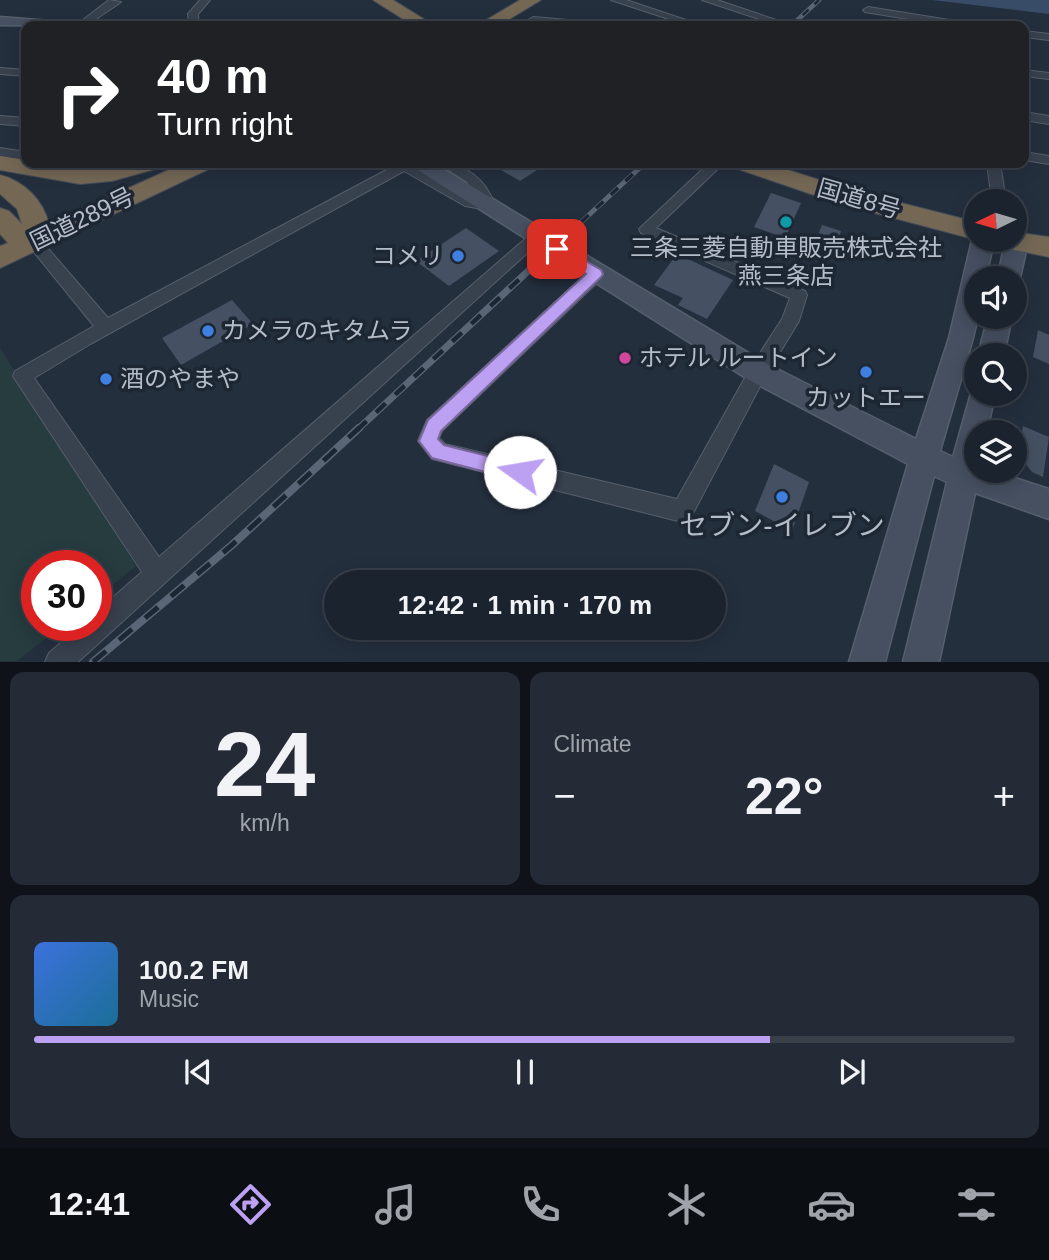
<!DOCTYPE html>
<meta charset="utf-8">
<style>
:root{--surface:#1b232e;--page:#242b36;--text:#f1f3f6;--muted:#a0a4aa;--line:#39404a;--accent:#bca0f2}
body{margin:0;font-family:Helvetica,"Noto Sans JP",sans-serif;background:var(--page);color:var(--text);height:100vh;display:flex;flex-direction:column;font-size:26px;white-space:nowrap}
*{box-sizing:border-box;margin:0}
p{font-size:23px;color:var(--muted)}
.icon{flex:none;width:38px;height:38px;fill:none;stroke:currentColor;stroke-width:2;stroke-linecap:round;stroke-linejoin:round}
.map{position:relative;height:662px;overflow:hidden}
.sheet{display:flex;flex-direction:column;gap:10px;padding:10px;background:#0f1319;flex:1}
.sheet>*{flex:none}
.top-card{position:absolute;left:21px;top:21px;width:1008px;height:147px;border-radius:14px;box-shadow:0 4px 18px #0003,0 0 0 2px var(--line);background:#202124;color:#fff;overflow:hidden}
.needle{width:46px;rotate:265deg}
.fabs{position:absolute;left:964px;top:189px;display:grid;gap:14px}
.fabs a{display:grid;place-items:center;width:63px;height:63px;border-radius:50%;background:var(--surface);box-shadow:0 4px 18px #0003,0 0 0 2px var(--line);font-size:35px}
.speed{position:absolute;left:21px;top:550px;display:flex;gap:14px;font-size:35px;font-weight:700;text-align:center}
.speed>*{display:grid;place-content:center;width:91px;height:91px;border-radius:50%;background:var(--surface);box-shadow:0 4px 18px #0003,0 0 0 2px var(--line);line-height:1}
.speed .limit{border:10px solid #d22;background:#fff;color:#111}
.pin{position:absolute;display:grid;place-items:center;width:60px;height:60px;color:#fff;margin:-30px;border-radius:14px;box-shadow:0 4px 10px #0006}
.me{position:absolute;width:77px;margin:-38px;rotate:283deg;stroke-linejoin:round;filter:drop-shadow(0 0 5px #0008)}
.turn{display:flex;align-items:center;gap:24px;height:147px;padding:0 21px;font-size:32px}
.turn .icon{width:91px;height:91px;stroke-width:2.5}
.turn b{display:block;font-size:49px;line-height:60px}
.big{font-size:52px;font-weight:800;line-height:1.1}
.sheet .widget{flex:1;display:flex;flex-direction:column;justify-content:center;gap:10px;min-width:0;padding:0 24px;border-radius:14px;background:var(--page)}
.sheet .dial{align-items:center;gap:0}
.dial b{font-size:91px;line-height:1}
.song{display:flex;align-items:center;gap:21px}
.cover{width:84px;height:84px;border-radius:10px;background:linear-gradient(135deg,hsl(220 70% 55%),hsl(200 70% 35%))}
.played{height:7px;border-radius:4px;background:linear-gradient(90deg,var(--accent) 75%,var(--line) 75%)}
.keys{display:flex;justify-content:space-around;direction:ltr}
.heat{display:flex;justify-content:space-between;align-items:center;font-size:38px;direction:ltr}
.sheet .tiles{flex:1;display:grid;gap:10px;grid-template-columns:1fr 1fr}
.widget:last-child{grid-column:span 2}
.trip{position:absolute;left:324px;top:570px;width:402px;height:70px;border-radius:35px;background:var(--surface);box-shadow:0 4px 18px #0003,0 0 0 2px var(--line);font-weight:800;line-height:70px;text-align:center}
.menu{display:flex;height:112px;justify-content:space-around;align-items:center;background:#0b0e12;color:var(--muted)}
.menu .icon{width:49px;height:49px}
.menu .active{color:var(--accent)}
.menu b{font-size:32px;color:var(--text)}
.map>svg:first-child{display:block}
</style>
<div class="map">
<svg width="1049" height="662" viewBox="0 0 1049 662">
<rect width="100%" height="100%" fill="#242f3e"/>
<path fill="#263c3f" d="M0,348L136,566L96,598V565H37V625H63L17,661H0Z"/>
<path fill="#394c67" d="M932,0H1049V14Z"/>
<path fill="#455162" d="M489,163H548L520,181Z
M771,193L801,203L785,238L754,227Z
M822,225L841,231L836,247L816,240Z
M466,228L499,251L449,286L416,261Z
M677,254L733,280L707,319L678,305L683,298L654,285Z
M232,300L253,324L181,365L162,338Z
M1038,330L1049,335V364L1033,357Z
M1023,426L1049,437L1043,477L1032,472L1018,454Z
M774,464L809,482L792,531L755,511Z"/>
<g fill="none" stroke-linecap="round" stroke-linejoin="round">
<g stroke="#565f6c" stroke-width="2">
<path id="street" d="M109,0L121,2L86,26H75Z
M200,0H210L198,14L199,26H189L188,14Z
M611,0H626L704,26H690Z
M702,0H717L794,26H780Z
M868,7L968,23L973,26H951L865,12L863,10Z
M533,17L568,20L582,26L530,22L528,20Z
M1024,31L1049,34V40L1024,37Z
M0,68L26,70V76L0,74Z
M1024,70L1049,73V79L1024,76Z
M1024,112L1049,116V124L1024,120Z
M0,116L26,118V126L0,124Z
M0,148L26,152V160L0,156Z
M1024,152L1049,156V164L1024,160Z
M393,163H408L479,199L467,182L438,163C465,162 486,180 495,205L488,210L465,206L404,171L92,343L34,378L159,557L533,232L538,231L546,236L78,662H45L49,653L81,625H96V612L142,572L13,376L15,371L94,326L29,246L26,242L29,238H39L108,318L394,166Z
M709,163H724L656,228L805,291L807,295L799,321L765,377L690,519L682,522L432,459L418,441L427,420L590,270L596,268L604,274L602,278L442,431L439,438L445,444L677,499L751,367L782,319L790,298L641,233L639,229Z
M987,163H1000L1006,201H992Z"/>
</g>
<g stroke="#565f6c" stroke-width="3">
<path id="secondary" d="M0,17L63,22L70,26L0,25Z
M411,163H433L767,364L916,439L949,338L972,240L976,235V240H994L986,278H976L978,317L973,338L940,451L953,457L973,386L976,385V394H995L987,432H976V471H993L1049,489V519L975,493L939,662H903L947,482L934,476L885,662H849L908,464L749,380L413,167Z
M1015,232L1023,234L1028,242L1020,278L1015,284V278H998L1005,240H1015Z
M988,317H1012L1004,355H978Z"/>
</g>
<g stroke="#434c59" stroke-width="2">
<path id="highway" d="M373,0H393L435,26H414Z
M520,0H541L498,26H476Z
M0,156L26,160V163L80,170L125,163H163L159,168L112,181L80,184L0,170Z
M184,163H215L211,168L0,268V246L8,243L0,234V208L9,211L22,224L17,209L0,194V175C24,181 43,200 49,224Z
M731,163H766L854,191L976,222L977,240L837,203L735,168Z
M1015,232L1049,237V257L1000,247L996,240H1015Z"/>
</g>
<use href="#street" fill="#38414e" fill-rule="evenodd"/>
<use href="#secondary" fill="#465061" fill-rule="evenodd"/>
<use href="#highway" fill="#746855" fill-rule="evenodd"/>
<g stroke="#5a6575" stroke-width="4.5">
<path id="rail-far3" d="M791,26L819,0"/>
</g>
<g stroke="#5a6575" stroke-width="5">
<path id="rail-far2" d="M552,249L645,163"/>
</g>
<g stroke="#5a6575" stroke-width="7">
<path id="rail-far1" d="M357,430L554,247"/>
</g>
<g stroke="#5a6575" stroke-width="8">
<path id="rail" d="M93,662L232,545L359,428"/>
</g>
<use href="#rail-far3" stroke="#1d2633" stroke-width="2.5" stroke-dasharray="8" stroke-linecap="butt"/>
<use href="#rail-far2" stroke="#1d2633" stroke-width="3.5" stroke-dasharray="10" stroke-linecap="butt"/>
<use href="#rail-far1" stroke="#1d2633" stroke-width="4.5" stroke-dasharray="13" stroke-linecap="butt"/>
<use href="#rail" stroke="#1d2633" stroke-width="5" stroke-dasharray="17" stroke-linecap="butt"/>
</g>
<path fill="#bca0f2" stroke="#7a689d" stroke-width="2" d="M557,244L601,270L603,274L601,277L441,431L438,439L444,445L527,466L530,472L527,478L520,481L432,458L419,441L428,420L586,274L552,252L550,249Z"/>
<circle fill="#0f9aa8" stroke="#1d2633" stroke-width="2.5" cx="786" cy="222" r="7"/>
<g fill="#3f7fe0" stroke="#1d2633" stroke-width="2.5">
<circle cx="458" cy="256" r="7"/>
<circle cx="208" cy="331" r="7"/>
<circle cx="866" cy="372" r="7"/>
<circle cx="106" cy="379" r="7"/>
<circle cx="782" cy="497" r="7"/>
</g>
<circle fill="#d1479c" stroke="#1d2633" stroke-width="2.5" cx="625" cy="358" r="7"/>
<g text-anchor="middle" stroke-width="7" stroke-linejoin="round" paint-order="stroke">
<g font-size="24" fill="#b4bcc9" stroke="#1d2633">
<text transform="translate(859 199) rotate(16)" y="8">国道8号</text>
<text transform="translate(82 219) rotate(-26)" y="8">国道289号</text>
</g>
<g font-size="24" fill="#b4bcc9" stroke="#1d2633" text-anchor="start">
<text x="786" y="256" text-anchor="middle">三条三菱自動車販売株式会社<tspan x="786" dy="28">燕三条店</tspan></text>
<text x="444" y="264" text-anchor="end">コメリ</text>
<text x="222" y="339">カメラのキタムラ</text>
<text x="639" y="366">ホテル ルートイン</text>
<text x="120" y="387">酒のやまや</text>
<text x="866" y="406" text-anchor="middle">カットエー</text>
</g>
<g font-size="28" fill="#b4bcc9" stroke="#1d2633">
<text x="782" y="535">セブン-イレブン</text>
</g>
</g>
</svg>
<div class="fabs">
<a><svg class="needle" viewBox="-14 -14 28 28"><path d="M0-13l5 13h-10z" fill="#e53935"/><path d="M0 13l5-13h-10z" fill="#a0a4aa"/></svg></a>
<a><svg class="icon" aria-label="sound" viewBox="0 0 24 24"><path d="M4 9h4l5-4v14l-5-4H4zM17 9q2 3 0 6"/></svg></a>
<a><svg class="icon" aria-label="search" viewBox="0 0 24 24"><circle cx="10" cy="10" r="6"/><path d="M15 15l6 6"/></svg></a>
<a><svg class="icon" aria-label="layers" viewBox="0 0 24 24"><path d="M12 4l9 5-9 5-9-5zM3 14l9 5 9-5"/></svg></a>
</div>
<div class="speed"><div class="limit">30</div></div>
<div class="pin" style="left:557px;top:249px;background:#d93025"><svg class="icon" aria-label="arrive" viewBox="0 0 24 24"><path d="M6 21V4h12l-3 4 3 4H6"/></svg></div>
<svg class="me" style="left:520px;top:472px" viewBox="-20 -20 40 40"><circle r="19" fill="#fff"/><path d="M0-13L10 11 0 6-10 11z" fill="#bca0f2"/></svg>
<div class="trip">12:42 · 1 min · 170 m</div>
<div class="top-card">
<div class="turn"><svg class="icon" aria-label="right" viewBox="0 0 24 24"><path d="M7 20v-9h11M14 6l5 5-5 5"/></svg><div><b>40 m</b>Turn right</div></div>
</div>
</div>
<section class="sheet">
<div class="tiles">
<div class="widget dial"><b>24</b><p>km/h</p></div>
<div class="widget"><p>Climate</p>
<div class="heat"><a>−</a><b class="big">22°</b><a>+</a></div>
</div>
<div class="widget">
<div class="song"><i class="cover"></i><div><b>100.2 FM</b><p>Music</p></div></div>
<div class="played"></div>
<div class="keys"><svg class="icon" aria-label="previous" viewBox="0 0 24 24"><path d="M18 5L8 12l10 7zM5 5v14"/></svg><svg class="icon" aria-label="pause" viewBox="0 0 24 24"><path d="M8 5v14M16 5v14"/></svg><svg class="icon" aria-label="next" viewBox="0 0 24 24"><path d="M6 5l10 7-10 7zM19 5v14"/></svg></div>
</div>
</div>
</section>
<nav class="menu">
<b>12:41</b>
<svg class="icon active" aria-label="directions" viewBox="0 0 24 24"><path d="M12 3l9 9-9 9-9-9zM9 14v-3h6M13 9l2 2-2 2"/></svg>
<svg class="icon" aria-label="music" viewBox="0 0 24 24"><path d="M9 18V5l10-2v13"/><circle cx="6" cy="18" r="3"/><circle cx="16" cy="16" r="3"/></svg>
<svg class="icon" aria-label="phone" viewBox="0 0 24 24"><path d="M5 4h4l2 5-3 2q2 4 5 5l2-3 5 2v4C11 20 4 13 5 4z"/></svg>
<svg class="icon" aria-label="climate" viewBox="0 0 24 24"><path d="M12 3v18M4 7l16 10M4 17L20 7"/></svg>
<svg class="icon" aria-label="car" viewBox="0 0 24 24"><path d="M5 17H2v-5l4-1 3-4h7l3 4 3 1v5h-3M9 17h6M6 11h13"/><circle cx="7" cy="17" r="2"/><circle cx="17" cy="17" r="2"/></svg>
<svg class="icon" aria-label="filters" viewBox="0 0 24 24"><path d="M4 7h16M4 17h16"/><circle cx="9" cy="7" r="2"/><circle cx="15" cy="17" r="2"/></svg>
</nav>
